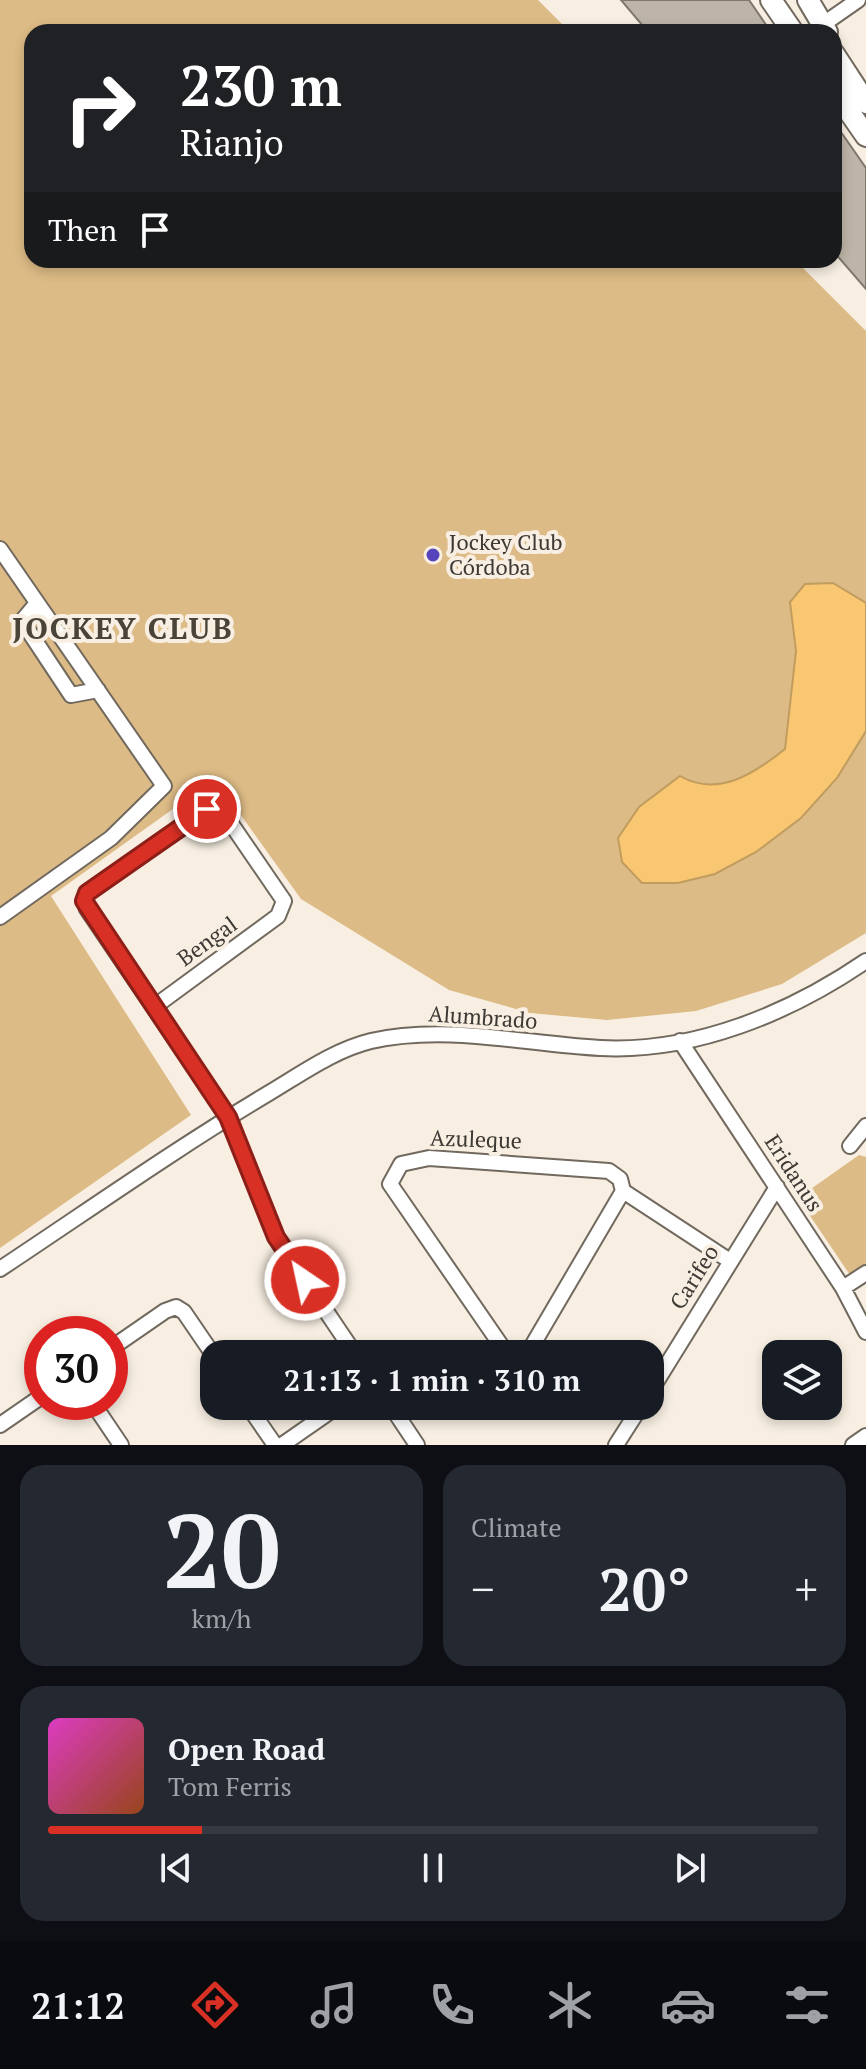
<!DOCTYPE html>
<meta charset="utf-8">
<style>
:root{--surface:#171b24;--page:#242831;--text:#f1f3f6;--muted:#9ea1a6;--line:#363941;--accent:#d93025}
body{margin:0;font-family:"PT Serif",serif;background:var(--page);color:var(--text);height:100vh;display:flex;flex-direction:column;font-size:30px;white-space:nowrap}
*{box-sizing:border-box;margin:0}
p{font-size:26px;color:var(--muted)}
.icon{flex:none;width:44px;height:44px;fill:none;stroke:currentColor;stroke-width:2;stroke-linecap:round;stroke-linejoin:round}
.map{position:relative;height:1445px;overflow:hidden}
.details{display:flex;flex-direction:column;gap:20px;padding:20px;background:#0d0f14;flex:1}
.details>*{flex:none}
.top-card{position:absolute;left:24px;top:24px;width:818px;height:244px;border-radius:24px;box-shadow:0 4px 12px #0003;background:#202124;color:#fff;overflow:hidden}
.controls{position:absolute;left:762px;top:1340px;display:grid;gap:16px}
.controls a{display:grid;place-items:center;width:80px;height:80px;border-radius:16px;background:var(--surface);box-shadow:0 4px 12px #0003;font-size:40px}
.speed{position:absolute;left:24px;top:1316px;display:flex;gap:16px;font-size:40px;font-weight:700;text-align:center}
.speed>*{display:grid;place-content:center;width:104px;height:104px;border-radius:50%;background:var(--surface);box-shadow:0 4px 12px #0003;line-height:1}
.speed .limit{border:12px solid #d22;background:#fff;color:#111}
.pin{position:absolute;display:grid;place-items:center;width:68px;height:68px;color:#fff;margin:-34px;border:4px solid #fff;border-radius:50%;box-shadow:0 2px 8px #0007}
.me{position:absolute;width:88px;margin:-44px;rotate:326deg;stroke-linejoin:round;filter:drop-shadow(0 0 6px #0008)}
.turn{display:flex;align-items:center;gap:28px;height:168px;padding:0 24px;font-size:36px}
.turn .icon{width:104px;height:104px;stroke-width:2.5}
.turn b{display:block;font-size:56px;line-height:68px}
.then{display:flex;align-items:center;height:76px;padding:0 24px;background:#0003;gap:16px;font-size:30px}
.big{font-size:60px;font-weight:700;line-height:1.1}
.details .tile{flex:1;display:flex;flex-direction:column;justify-content:center;gap:12px;min-width:0;padding:0 28px;border-radius:24px;background:var(--page)}
.details .dial{align-items:center;gap:0}
.dial b{font-size:104px;line-height:1}
.song{display:flex;align-items:center;gap:24px}
.cover{width:96px;height:96px;border-radius:12px;background:linear-gradient(135deg,hsl(310 70% 55%),hsl(20 70% 35%))}
.played{height:8px;border-radius:4px;background:linear-gradient(90deg,var(--accent) 20%,var(--line) 20%)}
.keys{display:flex;justify-content:space-around;direction:ltr}
.heat{display:flex;justify-content:space-between;align-items:center;font-size:44px;direction:ltr}
.details .tiles{flex:1;display:grid;gap:20px;grid-template-columns:1fr 1fr}
.tile:last-child{grid-column:span 2}
.trip{position:absolute;left:200px;top:1340px;width:464px;height:80px;border-radius:24px;background:var(--surface);box-shadow:0 4px 12px #0003;font-weight:700;line-height:80px;text-align:center}
.tabs{display:flex;height:128px;justify-content:space-around;align-items:center;background:#090b0e;color:var(--muted)}
.tabs .icon{width:56px;height:56px}
.tabs .on{color:var(--accent)}
.tabs b{font-size:36px;color:var(--text)}
.map>svg:first-child{display:block}
</style>
<div class="map">
<svg width="866" height="1445" viewBox="0 0 866 1445">
<rect width="100%" height="100%" fill="#f8efe2"/>
<path fill="#ddbb86" d="M0,0H538L570,32H32V260H795L866,331V933L782,984L696,1011L607,1020L530,1013L449,990L301,899L215,779L51,896L191,1115L0,1248Z
M859,1155L866,1157V1265L850,1275L798,1198Z"/>
<path fill="#f9c672" stroke="#c19c5f" stroke-width="2" d="M833,583L866,603V731L837,778L801,818L756,852L715,874L678,883H642L622,862L618,838L639,807L680,776C718,798 755,773 785,749L796,651L790,602L805,584Z"/>
<path fill="#beb5a8" stroke="#7f776b" stroke-width="2" d="M621,0H749L771,32H648Z
M834,122L866,168V289L834,252Z"/>
<g fill="none" stroke-linecap="round" stroke-linejoin="round">
<g stroke="#71695e" stroke-width="18">
<path id="minor" d="M812,32L858,0
M0,549L164,786L111,838L0,917
M37,603L22,621L71,695L98,690
M154,1007L278,916L284,901L221,809L214,806L87,893L84,901L87,909L228,1117L276,1237L355,1354
M680,1041L843,1288L866,1332
M850,1146L866,1126
M0,1269C89,1210 177,1148 269,1093C301,1074 334,1050 371,1041C446,1024 525,1044 600,1048C694,1053 790,1013 866,961
M843,1288L866,1273
M110,1349L165,1311L176,1307L184,1312L214,1356
M507,1354L390,1184L401,1164L429,1158L609,1171L620,1179L623,1191L730,1261
M522,1354L532,1346L623,1191
M650,1392L777,1187
M92,1402L121,1445
M248,1406L275,1445
M391,1406L417,1445
M0,1425L42,1396
M282,1445L338,1406
M616,1445L641,1406
M853,1445L866,1436"/>
</g>
<g stroke="#71695e" stroke-width="24">
<path id="secondary" d="M771,0L793,32
M808,0L827,32
M834,54L866,103
M834,90L866,136"/>
</g>
<use href="#minor" stroke="#fff" stroke-width="14"/>
<use href="#secondary" stroke="#fff" stroke-width="20"/>
</g>
<g fill="none" stroke-linecap="round" stroke-linejoin="round">
<g stroke="#8d1f18" stroke-width="20">
<path id="route" d="M207,809L87,893L84,901L228,1117L276,1237L305,1280"/>
</g>
<use href="#route" stroke="#d93025" stroke-width="14"/>
</g>
<circle fill="#54b" stroke="#f8efe2" stroke-width="3" cx="433" cy="555" r="8"/>
<g text-anchor="middle" stroke-width="8" stroke-linejoin="round" paint-order="stroke">
<g font-size="22" fill="#3d3934" stroke="#f8efe2" text-anchor="start">
<text x="449" y="550">Jockey Club<tspan x="449" dy="25">Córdoba</tspan></text>
</g>
<g font-size="22" fill="#3d3934" stroke="#f8efe2">
<text transform="translate(207 941) rotate(-36)" y="8">Bengal</text>
<text transform="translate(483 1017) rotate(4)" y="8">Alumbrado</text>
<text transform="translate(476 1139) rotate(2)" y="8">Azuleque</text>
<text transform="translate(794 1173) rotate(57)" y="8">Eridanus</text>
<text transform="translate(694 1277) rotate(-58)" y="8">Carifeo</text>
</g>
<g font-size="30" font-weight="bold" letter-spacing="2" fill="#4a4338" stroke="#f8efe2">
<text x="123" y="639">JOCKEY CLUB</text>
</g>
</g>
</svg>
<div class="controls">
<a><svg class="icon" aria-label="layers" viewBox="0 0 24 24"><path d="M12 4l9 5-9 5-9-5zM3 14l9 5 9-5"/></svg></a>
</div>
<div class="speed"><div class="limit">30</div></div>
<div class="pin" style="left:207px;top:809px;background:#d93025"><svg class="icon" aria-label="arrive" viewBox="0 0 24 24"><path d="M6 21V4h12l-3 4 3 4H6"/></svg></div>
<svg class="me" style="left:305px;top:1280px" viewBox="-20 -20 40 40"><circle r="17" fill="#d93025" stroke="#fff" stroke-width="3"/><path d="M0-11L8 9 0 5-8 9z" fill="#fff"/></svg>
<div class="trip">21:13 · 1 min · 310 m</div>
<div class="top-card">
<div class="turn"><svg class="icon" aria-label="right" viewBox="0 0 24 24"><path d="M7 20v-9h11M14 6l5 5-5 5"/></svg><div><b>230 m</b>Rianjo</div></div>
<div class="then">Then<svg class="icon" aria-label="arrive" viewBox="0 0 24 24"><path d="M6 21V4h12l-3 4 3 4H6"/></svg></div>
</div>
</div>
<section class="details">
<div class="tiles">
<div class="tile dial"><b>20</b><p>km/h</p></div>
<div class="tile"><p>Climate</p>
<div class="heat"><a>−</a><b class="big">20°</b><a>+</a></div>
</div>
<div class="tile">
<div class="song"><i class="cover"></i><div><b>Open Road</b><p>Tom Ferris</p></div></div>
<div class="played"></div>
<div class="keys"><svg class="icon" aria-label="previous" viewBox="0 0 24 24"><path d="M18 5L8 12l10 7zM5 5v14"/></svg><svg class="icon" aria-label="pause" viewBox="0 0 24 24"><path d="M8 5v14M16 5v14"/></svg><svg class="icon" aria-label="next" viewBox="0 0 24 24"><path d="M6 5l10 7-10 7zM19 5v14"/></svg></div>
</div>
</div>
</section>
<nav class="tabs">
<b>21:12</b>
<svg class="icon on" aria-label="directions" viewBox="0 0 24 24"><path d="M12 3l9 9-9 9-9-9zM9 14v-3h6M13 9l2 2-2 2"/></svg>
<svg class="icon" aria-label="music" viewBox="0 0 24 24"><path d="M9 18V5l10-2v13"/><circle cx="6" cy="18" r="3"/><circle cx="16" cy="16" r="3"/></svg>
<svg class="icon" aria-label="phone" viewBox="0 0 24 24"><path d="M5 4h4l2 5-3 2q2 4 5 5l2-3 5 2v4C11 20 4 13 5 4z"/></svg>
<svg class="icon" aria-label="climate" viewBox="0 0 24 24"><path d="M12 3v18M4 7l16 10M4 17L20 7"/></svg>
<svg class="icon" aria-label="car" viewBox="0 0 24 24"><path d="M5 17H2v-5l4-1 3-4h7l3 4 3 1v5h-3M9 17h6M6 11h13"/><circle cx="7" cy="17" r="2"/><circle cx="17" cy="17" r="2"/></svg>
<svg class="icon" aria-label="filters" viewBox="0 0 24 24"><path d="M4 7h16M4 17h16"/><circle cx="9" cy="7" r="2"/><circle cx="15" cy="17" r="2"/></svg>
</nav>
